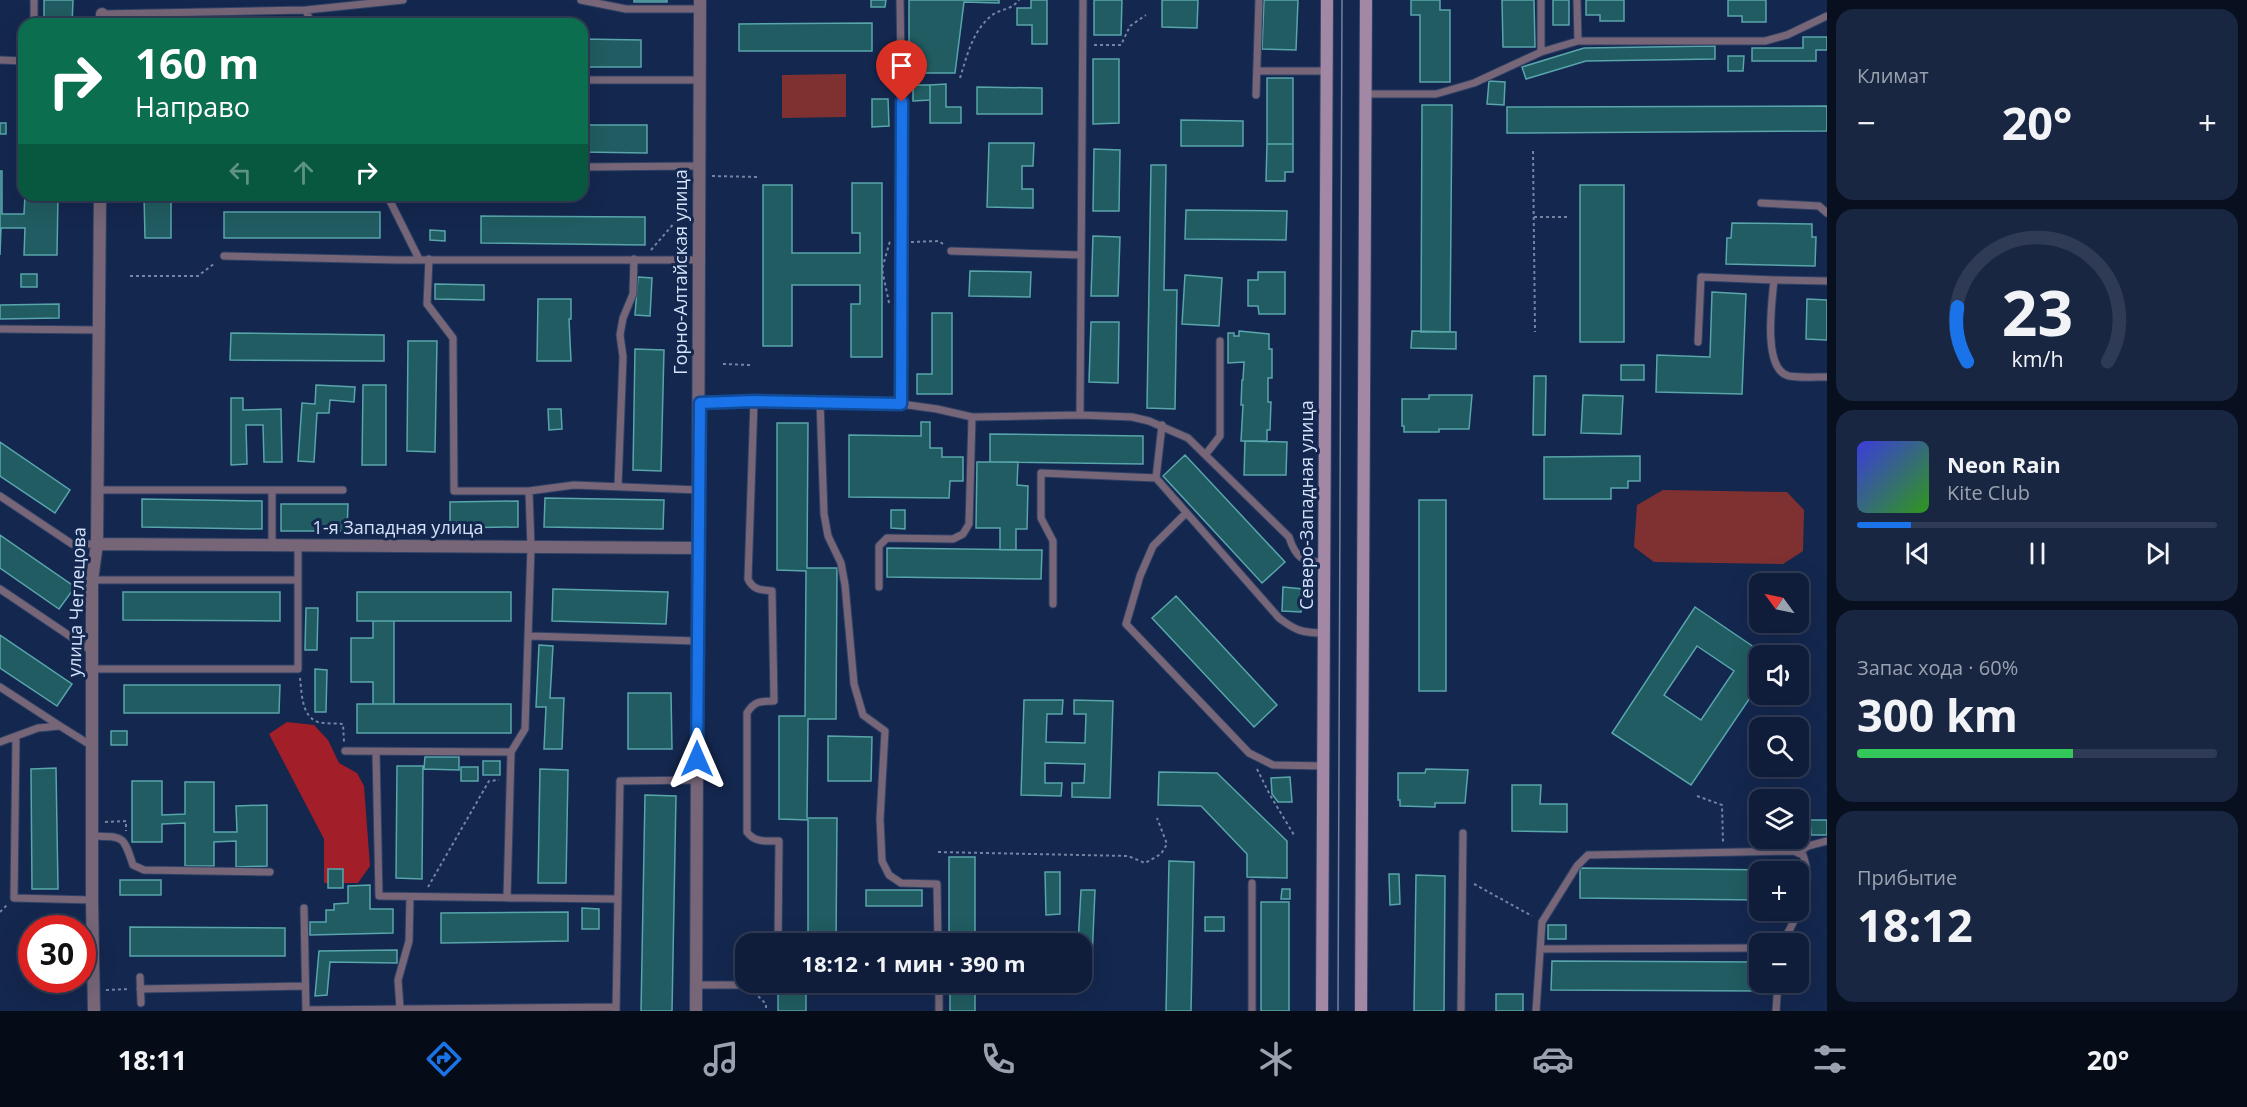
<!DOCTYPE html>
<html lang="ru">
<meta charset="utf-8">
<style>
:root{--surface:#0f1d3a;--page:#182642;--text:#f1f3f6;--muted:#9ba2af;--line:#2f3b54;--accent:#1a73e8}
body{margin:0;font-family:"Open Sans",sans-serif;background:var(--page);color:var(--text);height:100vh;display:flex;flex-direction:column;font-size:22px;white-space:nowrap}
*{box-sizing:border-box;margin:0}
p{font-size:20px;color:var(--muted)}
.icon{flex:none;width:33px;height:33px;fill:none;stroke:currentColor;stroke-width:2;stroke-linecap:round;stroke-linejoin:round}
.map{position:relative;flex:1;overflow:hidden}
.sheet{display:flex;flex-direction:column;gap:9px;padding:9px;background:#081020;width:420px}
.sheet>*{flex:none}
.guide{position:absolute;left:18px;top:18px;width:570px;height:183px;border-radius:18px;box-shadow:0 6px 24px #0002,0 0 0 2px var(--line);background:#0b6e4f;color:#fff;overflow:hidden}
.needle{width:39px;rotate:303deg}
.fabs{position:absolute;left:1749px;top:573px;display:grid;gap:12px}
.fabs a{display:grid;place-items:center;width:60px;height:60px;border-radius:12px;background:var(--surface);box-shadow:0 6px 24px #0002,0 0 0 2px var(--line);font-size:30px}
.speed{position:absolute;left:18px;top:915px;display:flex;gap:12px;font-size:30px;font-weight:700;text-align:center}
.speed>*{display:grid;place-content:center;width:78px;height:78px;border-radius:50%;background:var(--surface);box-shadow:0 6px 24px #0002,0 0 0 2px var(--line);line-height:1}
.speed .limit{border:9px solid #d22;background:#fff;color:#111}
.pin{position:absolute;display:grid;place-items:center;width:51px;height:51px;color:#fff;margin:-62px -26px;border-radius:50% 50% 50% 0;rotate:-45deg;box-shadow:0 0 6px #0007}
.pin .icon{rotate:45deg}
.me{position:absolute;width:66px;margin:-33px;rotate:0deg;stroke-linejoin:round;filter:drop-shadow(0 0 4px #0008)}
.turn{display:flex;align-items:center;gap:21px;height:126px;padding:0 18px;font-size:27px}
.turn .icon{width:78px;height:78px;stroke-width:2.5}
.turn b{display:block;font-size:42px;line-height:51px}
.lanes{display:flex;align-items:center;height:57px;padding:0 18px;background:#0003;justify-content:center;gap:30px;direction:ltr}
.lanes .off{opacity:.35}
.big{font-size:45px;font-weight:700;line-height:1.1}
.sheet .widget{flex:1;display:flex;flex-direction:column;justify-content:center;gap:9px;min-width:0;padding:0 21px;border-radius:18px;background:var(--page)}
.sheet .dial{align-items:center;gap:0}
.dial svg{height:156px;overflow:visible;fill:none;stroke:var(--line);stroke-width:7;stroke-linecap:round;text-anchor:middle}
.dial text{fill:var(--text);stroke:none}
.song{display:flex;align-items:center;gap:18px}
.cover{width:72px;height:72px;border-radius:9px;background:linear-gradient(135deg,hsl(240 70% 55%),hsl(110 70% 35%))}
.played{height:6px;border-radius:3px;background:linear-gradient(90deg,var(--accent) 15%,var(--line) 15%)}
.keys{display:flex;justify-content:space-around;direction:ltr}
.heat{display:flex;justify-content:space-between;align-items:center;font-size:33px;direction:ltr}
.charge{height:9px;border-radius:4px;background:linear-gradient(90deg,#34c759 60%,var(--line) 0)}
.trip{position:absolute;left:735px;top:933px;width:357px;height:60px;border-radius:18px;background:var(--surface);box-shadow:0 6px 24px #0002,0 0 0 2px var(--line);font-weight:700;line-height:60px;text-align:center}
.tabs{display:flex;height:96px;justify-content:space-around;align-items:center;background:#060c17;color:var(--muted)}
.tabs .icon{width:42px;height:42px}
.tabs .active{color:var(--accent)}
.tabs b{font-size:27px;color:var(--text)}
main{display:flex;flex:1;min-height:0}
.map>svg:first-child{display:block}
</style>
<main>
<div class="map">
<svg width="1827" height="1011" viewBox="0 0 1827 1011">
<rect width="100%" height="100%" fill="#14274e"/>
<path fill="#7f3131" d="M846,74V117L782,118V75Z
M1663,490L1787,492L1804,510L1803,551L1783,564L1654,562L1634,547L1637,505Z"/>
<path fill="#a21e28" d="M287,722L314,725L328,740L339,763L357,773L364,786L370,866L358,883H324V839L269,734Z"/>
<path fill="#205c61" stroke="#58a5ac" stroke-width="1.5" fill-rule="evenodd" d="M44,0H73L72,24H44Z
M634,0H667V2H634Z
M871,0H886L885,7H871Z
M909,0H999V3L964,2L955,73H909Z
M1031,0H1047V44H1032V25H1017V8H1031Z
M1094,0H1122L1121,35H1094Z
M1162,0H1198L1197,28L1162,27Z
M1264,0H1298L1296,50L1262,49Z
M1411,0H1440V10H1450V82H1420V15H1411Z
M1502,0H1534L1535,47H1503Z
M1553,0H1569V25H1553Z
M1586,0H1624V21H1600V15H1586Z
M1728,0H1766V22H1742V16H1728Z
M872,23V51H739V24Z
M1803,37H1827V50H1816V61H1752V48H1803Z
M582,39L641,40V67H582Z
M1715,46V59L1586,61L1526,79L1522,67L1584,48Z
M1728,56H1744L1743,71H1728Z
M1093,59H1119V123L1093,124Z
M1267,78H1293V144H1267Z
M18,80H24V109H18Z
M1489,81L1505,82L1504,105L1487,104Z
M946,84V107H961V123H930V85Z
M913,85H930V100L913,101Z
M977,87L1042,88V114H977Z
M872,99H888L889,126L872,127Z
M1422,105H1452L1450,332H1421Z
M1827,106V131L1507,133V107Z
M1181,120L1243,121V146H1181Z
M0,123H6V134H0Z
M582,125H647V153L582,152Z
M989,143H1034L1033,166H1022V189H1033V208L987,207Z
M1267,144H1293V172H1285V181H1266Z
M1094,149L1120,150L1119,211H1093Z
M1151,165H1166L1164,290H1177L1175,409L1147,408Z
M0,171H2V214H24L25,195H58L57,255H24L25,228H1L0,255Z
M852,183H882V357H851V304H860V285H792V346H763V185H792V253H860V233H852Z
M1580,185H1624V342H1580Z
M144,195H171V238H145Z
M1186,210L1287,211L1286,240L1185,239Z
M224,212H380V238H224Z
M481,216L645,217V245L481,243Z
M1732,223L1812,224V237H1816L1815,266L1726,264L1727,238H1731Z
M430,230L445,231V241L430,240Z
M1093,236L1120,237L1118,296H1091Z
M970,271L1031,272L1030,297L969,296Z
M1258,272H1285V314H1259L1258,306H1248V280H1258Z
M21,274H37V287H21Z
M1185,275L1222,278L1219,326L1182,324Z
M638,277L652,278L650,316L635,315Z
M435,284L484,285V300L435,299Z
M1712,292L1746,294L1742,394L1656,392L1657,355L1710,357Z
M538,299H571V319H569L571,361H537Z
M1807,299L1827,300V340L1806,339Z
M59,304V318L0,319V305Z
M932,313H952V394H917V374H932Z
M1091,322H1119L1118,383L1089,382Z
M1239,331L1269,334V349H1272V378H1268V402H1271L1270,430H1267V441H1241L1243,405H1241L1242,380H1243L1244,362L1228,363V333H1234V336H1239Z
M1412,331L1456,332V349L1411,348Z
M231,333L384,335V361L230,360Z
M408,341H437L435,452L407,451Z
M635,349L664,350L661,471L633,470Z
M1621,365H1644V380H1621Z
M1534,376H1546L1545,435H1533Z
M316,385L355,387L354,402L330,400L329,413H317L314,462L298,461L302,403L315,404Z
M363,385H386V465H362Z
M1429,395H1472L1469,429H1439V432H1404V426H1402V399H1429Z
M1583,395L1623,396L1621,434L1581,433Z
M231,398H243V410L281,409L282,462H264L263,425H246L247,464L231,465Z
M548,409H561L562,429L549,430Z
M921,422H930V448H942V457H963V481H950L949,498L849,497V435L921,436Z
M777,423H808L807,568H837L836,719H808L807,818H837L836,944H808V820L779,819V716H805L806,571L777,570Z
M990,434L1143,436V464L990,462Z
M1245,441L1287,442L1286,475H1244Z
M0,442L70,490L55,513L0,476Z
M1185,455L1285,562L1262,583L1163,476Z
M1640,456V481H1628V488H1611V499H1544V457Z
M977,462H1018L1017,485L1028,486L1027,529H1016V550H1000V528H976Z
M545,498L664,500L663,529L544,527Z
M142,499L262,501V529L142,527Z
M1419,500H1446V691H1419Z
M518,501V527L450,528V502Z
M281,504H348L347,531H281Z
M891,510H905V529L891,528Z
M0,535L75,587L59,609L0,568Z
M887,548L1042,550L1041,579L887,577Z
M1283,587L1303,589L1301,612L1282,611Z
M553,589L668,592L666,624L552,621Z
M123,592H280V621L123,620Z
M357,592H511V621H357Z
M1176,596L1277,705L1254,727L1152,618Z
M1695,607L1767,656H1760V683L1691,785L1612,733ZM1697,646L1734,671L1701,720L1664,695Z
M306,608H318L317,650H305Z
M373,621H394V704H373V682H351V638H373Z
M0,635L72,684L57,706L0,668Z
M539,645L553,646L550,698H564L562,749H544L546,707H536Z
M315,669L327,670L326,712H315Z
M124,685H280L279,713H124Z
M628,693H671L672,749H628Z
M1024,700H1063L1062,714H1047L1046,742L1085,743L1086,714H1074V700L1113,701L1110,798L1072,797V783H1084L1085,764L1045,763V783H1062L1061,796L1021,795Z
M357,704H511V733H357Z
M111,731H127V745H111Z
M828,736L872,737L871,781H828Z
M425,757H459V770L424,769Z
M483,761H500V775H483Z
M397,766H423L422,879L396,878Z
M461,767H478V781H461Z
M56,768L58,889H32L31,769Z
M540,769L568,770L566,883H538Z
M1426,769L1468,770L1465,803H1435V807L1400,806V800H1398V773H1425Z
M1159,772L1217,773L1287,841V878L1247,877V854L1201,806L1158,805Z
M1290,777L1292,802H1278L1272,794L1271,778Z
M132,781H162V815L185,814V782H214V832H237L236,806L267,805V866L236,867V841L214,842V866H185V823L162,824V842H132Z
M1512,785H1541L1540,804H1567V832L1512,831Z
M645,795L676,796L672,1011H641Z
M1810,820H1827V835H1811Z
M949,857H975V944H949Z
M1169,861L1194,862L1191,1011H1166Z
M1580,868L1789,870V872H1760V900L1580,898Z
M328,869H343V888H328Z
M1045,872H1060V914L1046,915Z
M1389,874H1399L1400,904L1390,905Z
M1416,875L1445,876L1444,1011H1414Z
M120,880H161V895H120Z
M370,885V909H393V933L310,935V922H326V910H334V904L348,903V886Z
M1282,889H1290V899H1281Z
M866,890H922V906H866Z
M1081,890H1095L1092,959L1082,958V944H1078Z
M1261,902H1289V1011H1261Z
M582,908L599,909V929H582Z
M568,912V941L441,943V913Z
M1205,917H1224V931H1205Z
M40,918H75V928H40Z
M1548,925H1566V939H1548Z
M130,927L285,928V956H130Z
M397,950V963L330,962L327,995L315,996L319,951Z
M1552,961L1760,962L1761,991L1551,990Z
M778,982H806V1011H778Z
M950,982H975V1011H950Z
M1496,994H1523V1011H1496Z"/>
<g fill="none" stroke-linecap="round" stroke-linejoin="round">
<g stroke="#2f4166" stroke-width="9">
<path id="service" d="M34,0V24
M581,0L626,9H700
M900,0L902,126L901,404
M1541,0V52
M1577,0L1578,41
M306,10L311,24
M102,14L306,10L403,0
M0,60L24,61
M1257,71H1326
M582,80H699
M1365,94H1436L1474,83L1541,52L1578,41H1765L1787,35L1827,16
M1256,95L1259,0
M582,167L699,166
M387,195L419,259
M1761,203L1819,206L1827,213
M951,251L1081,255
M224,256L397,260H699
M429,259L427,304L453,338L454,491H529L574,485L699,490
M1827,281L1774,280C1772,301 1762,370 1789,376C1801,378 1815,377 1827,377
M0,329L99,330
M1698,342L1701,277L1774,280
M754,401L748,579C753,590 761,590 772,591L774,701C761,701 754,701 747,713V832C755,843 766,841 779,841L778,944
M820,402L824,514L828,536L841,563L845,585L854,684L863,715L885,731L880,819L882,861L889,875L901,883L937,884L938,944
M700,403L754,401L901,404L937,409L972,417L1080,415L1132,417L1149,421L1188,438L1289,537C1296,559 1303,562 1324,562
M1080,415L1083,0
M1206,454L1220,436V341
M1156,478L1279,618C1296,631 1303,633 1324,633
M618,486L623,357L620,335L623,318L633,294L634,259
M98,490H343
M272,490V545
M0,496L72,544H97
M1186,513L1153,546L1140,576L1126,624L1249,753L1273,765L1323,766
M92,580H298
M879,587V546L887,538L953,539L963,534L969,524L972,417
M0,589L92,651
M1053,604V541L1041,518V473L1156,478L1162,425
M530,636L697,641
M92,669H298V545
M0,687L60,726
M16,737L14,898L92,900
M0,742L38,728L60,726L92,746
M345,751L511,752
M376,752L379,896L617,899
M92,836C123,837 123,834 133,865L144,870L270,872
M1798,853L1808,846L1827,841
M507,898L511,752L525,729L531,547L529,491
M304,908L306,1011
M1540,949L1760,948
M140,977L141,1003
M939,982V1011
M696,985H747V982
M140,989L305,986
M400,1008L398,980L409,941L410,897
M306,1010L616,1007
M616,1011L620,781L697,780
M1252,1011V883
M1461,1011L1463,833
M1536,1011L1542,922L1577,866L1588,855L1794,851L1803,855C1815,888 1797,915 1782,944
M1776,1011L1778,982"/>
</g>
<g stroke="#2f4166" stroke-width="14">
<path id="minor" d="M102,24V14
M97,544L698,548
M94,1011L92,900V580L97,544L100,195
M696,1011L700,0"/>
</g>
<g stroke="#2f4166" stroke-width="14">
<path id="secondary" d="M1322,1011L1327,0
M1361,1011L1366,0"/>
</g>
<path stroke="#7384a4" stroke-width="2" stroke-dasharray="3 3" stroke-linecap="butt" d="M1094,45H1121L1130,26L1146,15
M960,78C967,56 972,32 991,16C999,9 1012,10 1019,0
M1533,151L1535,332
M712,176L758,177
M1534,217H1567
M911,242L939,241L943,244
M651,250L682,214
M130,276H198L215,263
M889,303L882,269L890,241
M723,364L750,365
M300,678C302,693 301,716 318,722C325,724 335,723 343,724L344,742
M1257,769L1270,795L1294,835
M1697,796L1722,805L1723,843
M105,822L126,821V831
M938,852L1128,856L1145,863L1161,854L1167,844L1157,818
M1474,884L1532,916
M428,887L489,781L499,780
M0,912L8,904
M106,990L130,989
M754,992L766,1004V1011"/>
<use href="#service" stroke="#766678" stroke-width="7"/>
<use href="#minor" stroke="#766678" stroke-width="12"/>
<use href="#secondary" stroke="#a288a5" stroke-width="12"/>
<path stroke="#7181a2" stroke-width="1.5" d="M1338,1011L1342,0"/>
</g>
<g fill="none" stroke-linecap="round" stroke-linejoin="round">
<g stroke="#114b97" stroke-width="15">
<path id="route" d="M697,759L700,403L754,401L901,404L902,102"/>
</g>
<use href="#route" stroke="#1a73e8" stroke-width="10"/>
</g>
<g text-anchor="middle" stroke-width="6" stroke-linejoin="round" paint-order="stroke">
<g font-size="18" fill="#d4e2fc" stroke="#14274e">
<text transform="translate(681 272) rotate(-90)" y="6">Горно-Алтайская улица</text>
<text transform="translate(1307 505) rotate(-90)" y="6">Северо-Западная улица</text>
<text x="398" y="534">1-я Западная улица</text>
<text transform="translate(77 602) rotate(-88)" y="6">улица Чеглецова</text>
</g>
</g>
</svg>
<div class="fabs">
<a><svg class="needle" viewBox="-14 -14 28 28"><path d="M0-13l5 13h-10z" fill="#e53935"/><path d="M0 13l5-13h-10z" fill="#9ba2af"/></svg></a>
<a><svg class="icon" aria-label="sound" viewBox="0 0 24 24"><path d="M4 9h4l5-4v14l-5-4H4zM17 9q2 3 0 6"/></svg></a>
<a><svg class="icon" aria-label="search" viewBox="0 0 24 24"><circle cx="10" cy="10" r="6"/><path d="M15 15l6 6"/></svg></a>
<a><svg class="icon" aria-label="layers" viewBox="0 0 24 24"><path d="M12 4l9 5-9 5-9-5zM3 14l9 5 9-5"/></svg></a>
<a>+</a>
<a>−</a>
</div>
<div class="speed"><div class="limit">30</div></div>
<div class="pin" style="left:902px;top:102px;background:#d93025"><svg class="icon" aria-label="arrive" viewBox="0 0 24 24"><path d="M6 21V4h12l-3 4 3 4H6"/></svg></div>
<svg class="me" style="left:697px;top:759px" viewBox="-20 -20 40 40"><path d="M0-17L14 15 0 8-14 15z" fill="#1a73e8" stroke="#fff" stroke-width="4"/></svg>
<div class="trip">18:12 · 1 мин · 390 m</div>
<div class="guide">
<div class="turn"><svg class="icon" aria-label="right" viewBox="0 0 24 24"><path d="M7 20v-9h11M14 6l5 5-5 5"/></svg><div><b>160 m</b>Направо</div></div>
<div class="lanes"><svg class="icon off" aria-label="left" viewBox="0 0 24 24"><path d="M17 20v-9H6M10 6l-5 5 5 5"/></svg><svg class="icon off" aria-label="ahead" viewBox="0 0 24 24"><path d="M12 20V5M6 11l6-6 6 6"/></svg><svg class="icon" aria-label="right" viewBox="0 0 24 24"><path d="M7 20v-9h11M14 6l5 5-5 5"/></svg></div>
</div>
</div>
<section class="sheet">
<div class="widget"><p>Климат</p>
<div class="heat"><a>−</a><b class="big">20°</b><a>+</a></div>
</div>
<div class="widget dial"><svg viewBox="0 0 100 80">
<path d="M14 69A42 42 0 1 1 86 69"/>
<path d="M14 69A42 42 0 0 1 9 41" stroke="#1a73e8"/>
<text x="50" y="56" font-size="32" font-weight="700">23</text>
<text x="50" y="72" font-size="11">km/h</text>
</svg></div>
<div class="widget">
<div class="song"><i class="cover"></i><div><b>Neon Rain</b><p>Kite Club</p></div></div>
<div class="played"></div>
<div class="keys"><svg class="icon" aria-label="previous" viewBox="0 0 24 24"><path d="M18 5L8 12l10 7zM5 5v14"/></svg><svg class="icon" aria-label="pause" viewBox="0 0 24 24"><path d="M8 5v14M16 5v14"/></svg><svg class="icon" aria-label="next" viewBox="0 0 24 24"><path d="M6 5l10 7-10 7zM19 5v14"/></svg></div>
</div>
<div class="widget"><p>Запас хода · 60%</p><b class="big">300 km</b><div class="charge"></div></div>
<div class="widget"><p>Прибытие</p><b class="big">18:12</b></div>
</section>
</main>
<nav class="tabs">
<b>18:11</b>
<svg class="icon active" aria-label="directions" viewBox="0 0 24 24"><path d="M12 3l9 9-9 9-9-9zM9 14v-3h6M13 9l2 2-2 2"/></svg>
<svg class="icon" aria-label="music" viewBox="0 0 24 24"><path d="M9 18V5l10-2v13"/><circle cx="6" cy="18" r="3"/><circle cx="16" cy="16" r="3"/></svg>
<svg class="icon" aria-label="phone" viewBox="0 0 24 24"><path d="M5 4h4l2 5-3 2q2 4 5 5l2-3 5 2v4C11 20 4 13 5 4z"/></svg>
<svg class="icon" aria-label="climate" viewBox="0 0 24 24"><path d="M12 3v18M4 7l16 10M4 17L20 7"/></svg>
<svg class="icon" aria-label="car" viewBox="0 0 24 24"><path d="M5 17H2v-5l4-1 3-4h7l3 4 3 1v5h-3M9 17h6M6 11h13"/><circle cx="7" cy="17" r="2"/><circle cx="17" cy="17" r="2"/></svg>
<svg class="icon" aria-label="filters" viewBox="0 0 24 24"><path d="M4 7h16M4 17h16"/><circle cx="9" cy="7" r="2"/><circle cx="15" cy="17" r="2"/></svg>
<b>20°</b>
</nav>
